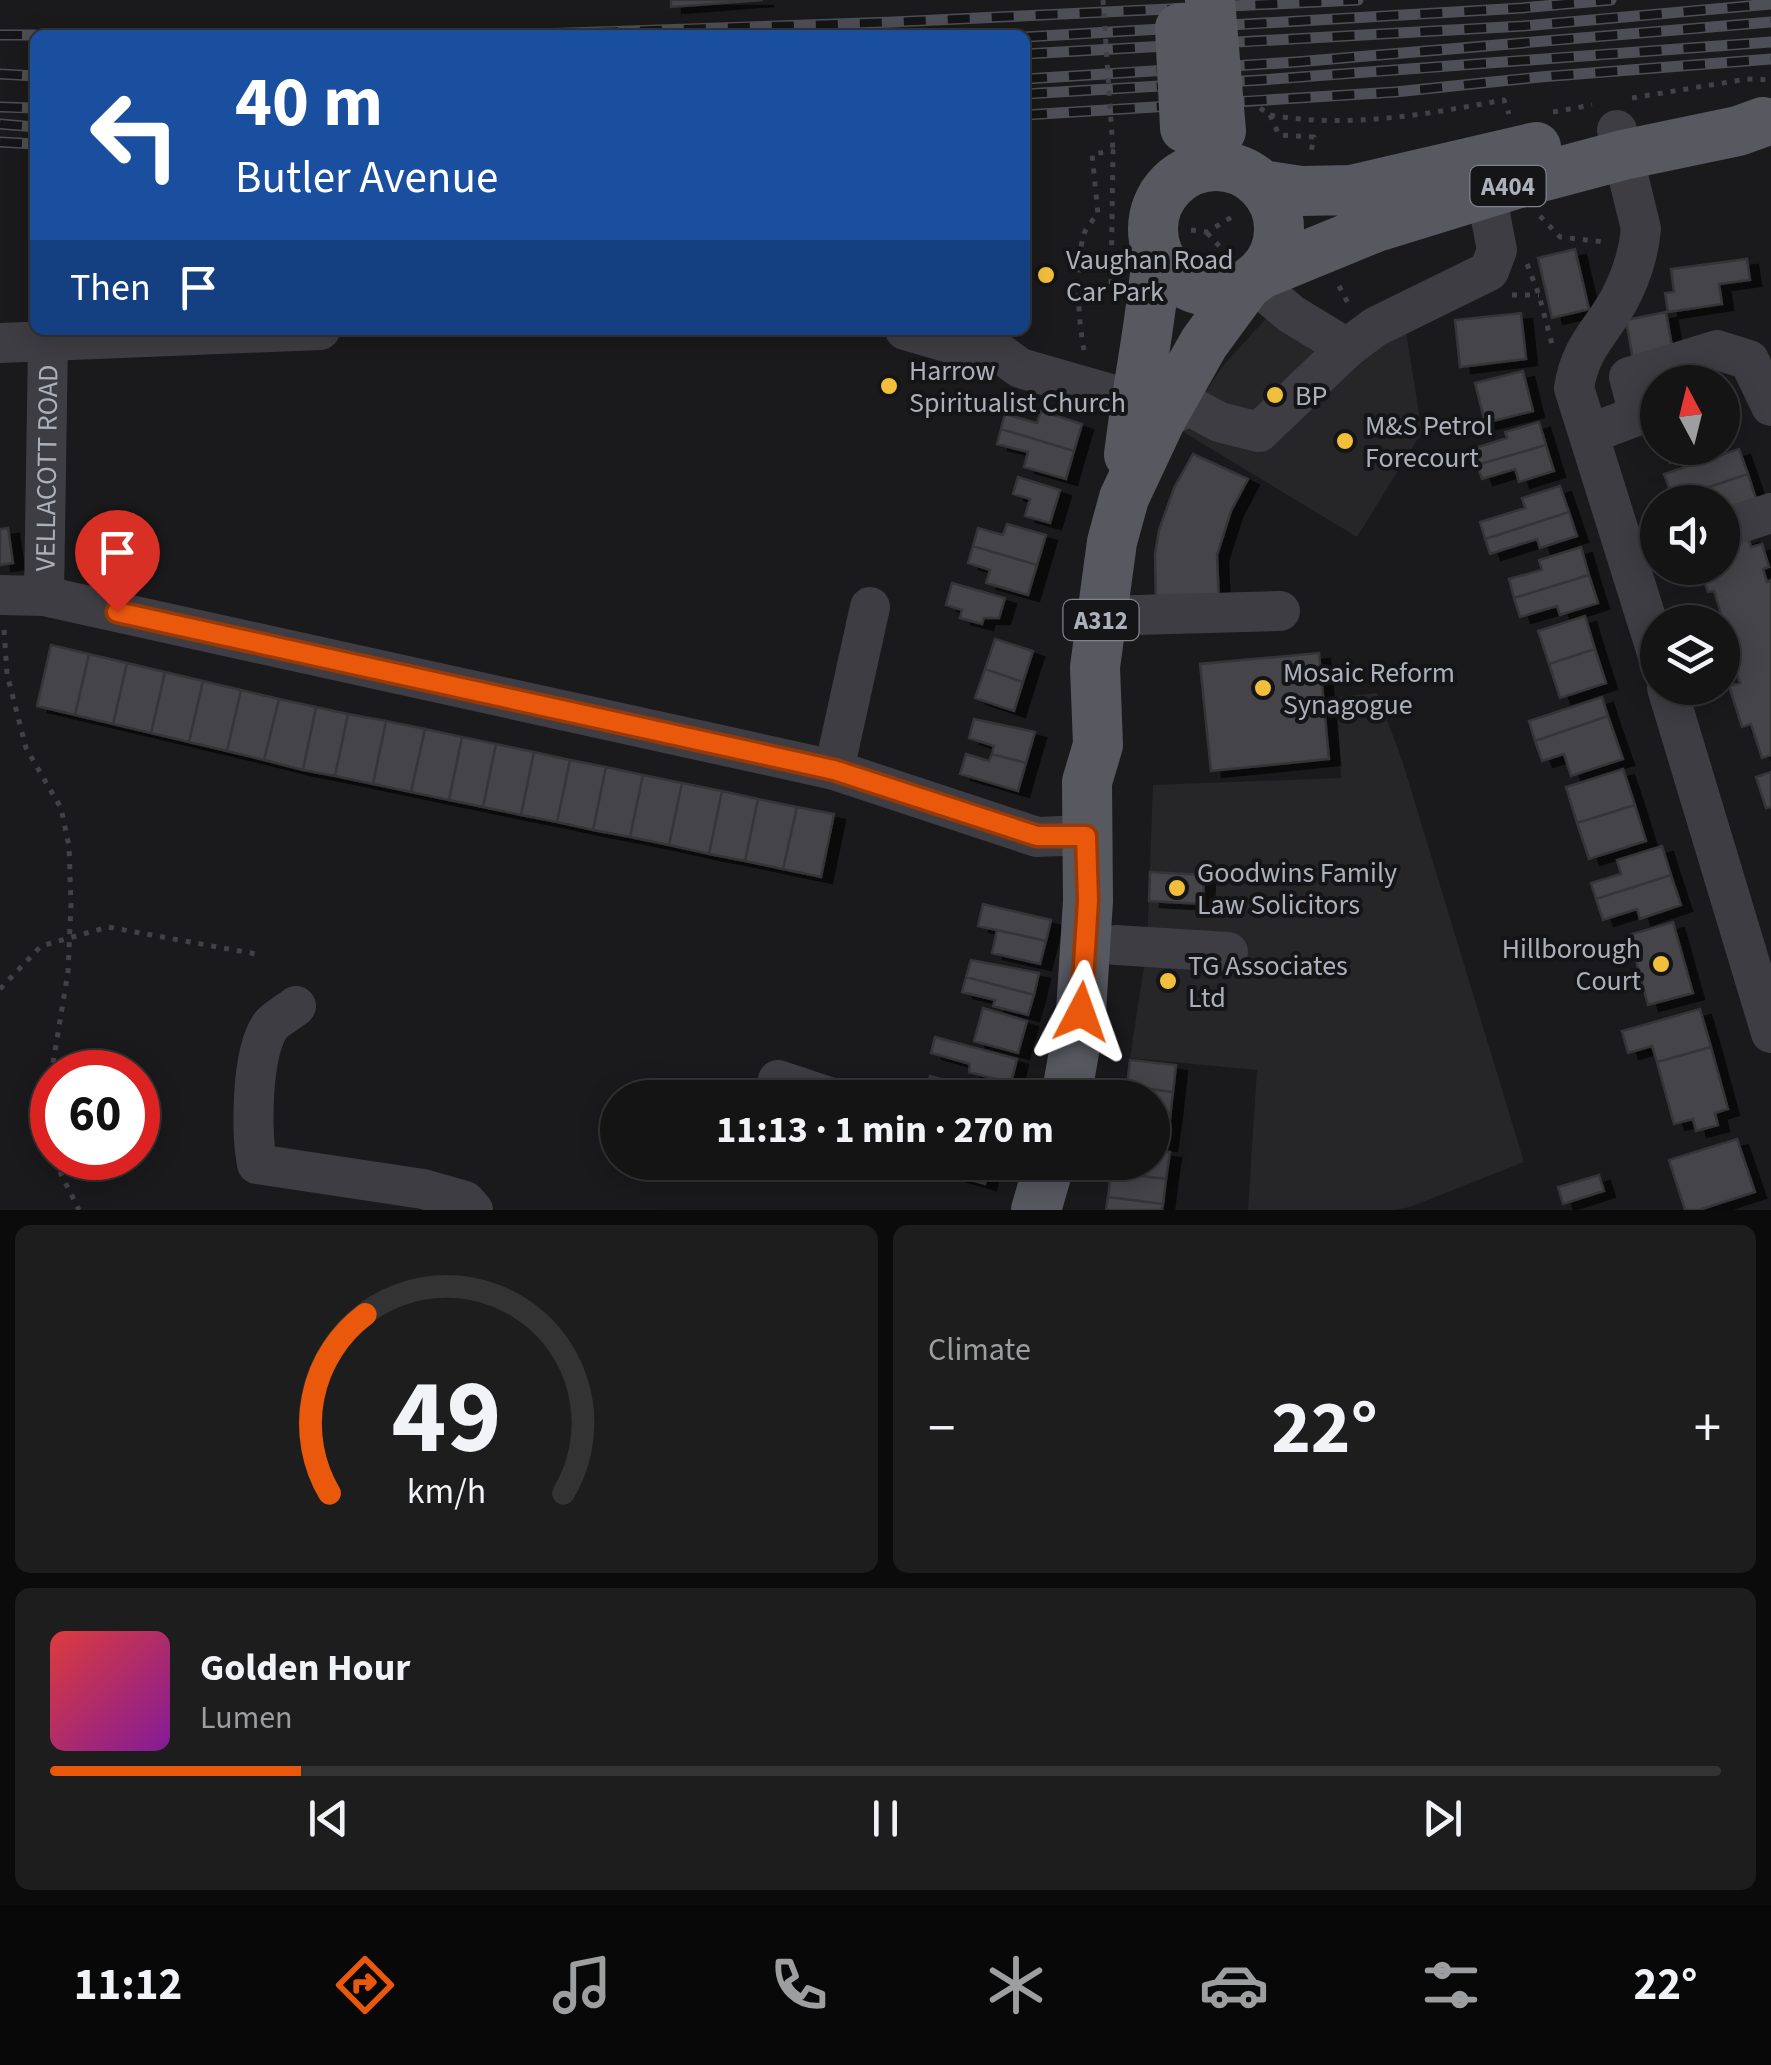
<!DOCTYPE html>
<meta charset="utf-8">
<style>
:root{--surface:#141415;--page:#1d1d1e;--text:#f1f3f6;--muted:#9d9ea0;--line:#333334;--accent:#ea580c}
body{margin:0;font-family:"Source Sans 3",sans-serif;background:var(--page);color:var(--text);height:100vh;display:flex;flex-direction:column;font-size:38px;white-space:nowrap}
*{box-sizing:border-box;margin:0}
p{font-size:32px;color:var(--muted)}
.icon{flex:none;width:55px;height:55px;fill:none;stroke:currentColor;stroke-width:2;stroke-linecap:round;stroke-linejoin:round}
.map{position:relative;height:1210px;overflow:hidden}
.sheet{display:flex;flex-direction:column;gap:15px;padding:15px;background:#0b0b0c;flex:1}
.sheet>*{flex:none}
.hud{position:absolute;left:30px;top:30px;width:1000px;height:305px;border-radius:15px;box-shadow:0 5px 25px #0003,0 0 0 2px var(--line);background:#1a4fa0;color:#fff;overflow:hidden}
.needle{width:65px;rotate:353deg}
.tools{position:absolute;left:1640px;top:365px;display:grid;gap:20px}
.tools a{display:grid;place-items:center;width:100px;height:100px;border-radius:50%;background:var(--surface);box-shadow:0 5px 25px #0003,0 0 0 2px var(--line);font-size:50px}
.speed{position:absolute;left:30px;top:1050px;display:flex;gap:20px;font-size:50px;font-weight:700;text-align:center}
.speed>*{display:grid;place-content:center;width:130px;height:130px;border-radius:50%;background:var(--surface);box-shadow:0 5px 25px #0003,0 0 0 2px var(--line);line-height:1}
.speed .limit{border:15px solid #d22;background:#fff;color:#111}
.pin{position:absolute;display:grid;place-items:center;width:85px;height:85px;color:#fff;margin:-102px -42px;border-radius:50% 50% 50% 0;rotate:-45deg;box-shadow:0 0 10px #0007}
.pin .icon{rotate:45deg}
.me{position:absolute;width:110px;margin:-55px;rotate:4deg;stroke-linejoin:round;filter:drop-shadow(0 0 8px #0008)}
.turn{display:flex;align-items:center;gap:35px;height:210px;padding:0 40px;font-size:45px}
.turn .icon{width:130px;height:130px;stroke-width:2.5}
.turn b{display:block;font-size:70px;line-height:85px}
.then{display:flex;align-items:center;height:95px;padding:0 40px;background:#0003;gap:20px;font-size:38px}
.big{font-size:75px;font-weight:700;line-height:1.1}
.sheet .widget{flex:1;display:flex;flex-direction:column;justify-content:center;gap:15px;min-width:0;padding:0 35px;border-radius:15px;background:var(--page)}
.sheet .dial{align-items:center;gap:0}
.dial svg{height:260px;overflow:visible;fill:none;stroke:var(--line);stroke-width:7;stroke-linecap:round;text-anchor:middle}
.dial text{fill:var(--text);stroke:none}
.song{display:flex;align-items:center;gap:30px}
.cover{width:120px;height:120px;border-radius:15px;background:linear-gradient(135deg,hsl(0 70% 55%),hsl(290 70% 35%))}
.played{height:10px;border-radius:5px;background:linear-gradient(90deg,var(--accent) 15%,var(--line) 15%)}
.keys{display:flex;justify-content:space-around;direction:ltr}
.heat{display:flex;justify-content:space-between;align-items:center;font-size:55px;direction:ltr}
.sheet .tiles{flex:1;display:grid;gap:15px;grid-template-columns:1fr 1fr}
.widget:last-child{grid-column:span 2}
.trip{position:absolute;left:600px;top:1080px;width:570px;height:100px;border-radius:50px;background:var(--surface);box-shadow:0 5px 25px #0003,0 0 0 2px var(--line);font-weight:700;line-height:100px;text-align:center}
.dock{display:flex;height:160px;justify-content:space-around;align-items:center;background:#080808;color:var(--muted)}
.dock .icon{width:70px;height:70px}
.dock .active{color:var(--accent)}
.dock b{font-size:45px;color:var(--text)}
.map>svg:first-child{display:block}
</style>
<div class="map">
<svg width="1771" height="1210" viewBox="0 0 1771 1210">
<defs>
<filter id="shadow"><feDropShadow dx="11" dy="6" stdDeviation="0" flood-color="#0009"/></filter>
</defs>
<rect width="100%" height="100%" fill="#1a1a1c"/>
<path fill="#262629" d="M1269,315L1329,327L1406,332L1422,432L1357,537L1180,430L1223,366Z
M1377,693L1402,760L1524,1162L1410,1207L1395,1210H1248L1257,1070L1130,1058L1147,947L1153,785L1341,778L1337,697Z"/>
<path fill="#444549" stroke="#343438" stroke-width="2.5" filter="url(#shadow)" d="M671,0H763L671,7Z
M1575,249L1589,309L1552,318L1538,258Z
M1747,259L1750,280L1719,284L1722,304L1668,312L1665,293L1674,292L1671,269Z
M1666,312L1673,352L1633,360L1626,320Z
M1521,313L1526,359L1460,367L1455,320Z
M1702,361L1710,382H1658V428L1641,382Z
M1523,371L1533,411L1485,423L1475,383Z
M1041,411L1082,424L1074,451L1001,429L1005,414L1037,423Z
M1539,422L1546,445L1477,465L1472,449L1507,438L1505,432Z
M1001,429L1074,451L1066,479L1024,467L1028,452L997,444Z
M1546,445L1554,471L1519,482L1515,469L1482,479L1477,465Z
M1664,448H1716L1670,463Z
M1739,449L1748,474L1673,499L1664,474Z
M1193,454L1248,479L1231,511L1217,555L1219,602L1156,605L1155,554L1159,530L1174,488Z
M1748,474L1756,499L1722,510V502H1674L1673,499Z
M1018,477L1060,490L1050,523L1025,516L1030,499L1013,494Z
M1560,486L1569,512L1485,539L1480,522L1525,508L1522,498Z
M1569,512L1577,536L1540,548L1537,539L1490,554L1485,539Z
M1007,524L1046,535L1037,565L973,546L978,528L1003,535Z
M8,528L13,563L0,565V529Z
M1748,537L1751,547L1762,544L1769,567L1763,569L1767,582L1771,580V755L1762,758L1751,724L1742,727L1729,686L1740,683L1732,660L1722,663V622H1708L1722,617L1714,591L1708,592L1700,568H1722V545Z
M973,546L1037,565L1028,595L986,583L990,570L968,563Z
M1581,547L1589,575L1514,598L1509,579L1542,570L1539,560Z
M1589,575L1598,603L1560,615L1557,606L1520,617L1514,598Z
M952,583L1005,598L999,618H984L982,624L960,618L962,610L946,605Z
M1585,616L1595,649L1549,664L1538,631Z
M995,639L1033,651L1023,682L985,669Z
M51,645L89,654L75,715L37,706Z
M1595,649L1606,683L1560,698L1549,664Z
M1319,653L1329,759L1211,771L1200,664Z
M89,654L127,663L113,724L75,715Z
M127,663L165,672L151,733L113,724Z
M985,669L1023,682L1014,711L975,698Z
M165,672L203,681L189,742L151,733Z
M203,681L241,690L227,751L189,742Z
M241,690L279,699L264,760L227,751Z
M1602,697L1608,716L1535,741L1529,721Z
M279,699L316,707L303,770L264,760Z
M316,707L348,714L335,776L303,770Z
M348,714L386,721L373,784L335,776Z
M1608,716L1623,759L1571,776L1564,754L1542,761L1535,741Z
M974,719L1035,732L1026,763L992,754L994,746L969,738Z
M386,721L425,729L411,792L373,784Z
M425,729L462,737L449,800L411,792Z
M462,737L496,744L483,807L449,800Z
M496,744L534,752L521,815L483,807Z
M534,752L570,760L557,822L521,815Z
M966,754L989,761L992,754L1026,763L1018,791L960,774Z
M570,760L606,767L593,830L557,822Z
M606,767L643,775L630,837L593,830Z
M1623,769L1635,805L1577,823L1566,787Z
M1771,772V807L1766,808L1756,777Z
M643,775L682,783L669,845L630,837Z
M682,783L722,791L709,854L669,845Z
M722,791L758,799L745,861L709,854Z
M758,799L797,807L783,869L745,861Z
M1635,805L1646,841L1589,859L1577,823Z
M797,807L834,814L821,877L783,869Z
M1662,846L1671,875L1596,899L1591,883L1621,874L1617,860Z
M1150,872L1204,875L1203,904L1149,901Z
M1671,875L1681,905L1640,919L1637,909L1603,920L1596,899Z
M983,904L1051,920L1046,941L978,926Z
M1673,922L1693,993L1648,1005L1629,935Z
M997,930L1046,941L1040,964L992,953Z
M971,960L1039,973L1034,995L966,977Z
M966,977L1034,995L1028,1015L993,1006L995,1000L962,992Z
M983,1008L1027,1021L1018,1053L974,1041Z
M1700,1009L1711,1047L1657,1062L1652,1046L1628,1053L1622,1031Z
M935,1037L1017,1059L1011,1083L969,1072L970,1064L931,1053Z
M1711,1047L1728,1109L1715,1113L1718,1125L1696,1131L1693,1119L1674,1124L1657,1062Z
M1130,1060L1176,1065L1173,1092L1127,1086Z
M930,1076L1001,1096V1098H924Z
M1127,1086L1173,1092L1170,1118L1152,1116V1098H1125Z
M1152,1116L1170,1118L1166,1145L1152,1143Z
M1737,1139L1755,1192L1699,1210H1685L1669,1160Z
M1152,1150L1170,1152L1166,1179L1111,1172L1112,1162H1152Z
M909,1162H991L985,1184Z
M1111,1172L1166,1179L1163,1204L1108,1197Z
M1599,1175L1604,1191L1563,1204L1558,1187Z
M1108,1197L1163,1204L1162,1210H1106Z"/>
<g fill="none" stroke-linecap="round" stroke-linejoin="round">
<path stroke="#414248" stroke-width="5" stroke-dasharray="5 8" stroke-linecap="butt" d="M1632,98L1747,79L1771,80
M1553,112L1592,105
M1270,115L1279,135L1314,137L1311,152
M1270,115C1349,129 1427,114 1504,100L1509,114
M1540,216L1560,237L1604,242
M1191,230L1207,232L1237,214
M1207,233L1227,254
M1527,264L1539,295L1552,344
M1339,286L1350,307
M1512,295H1539
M1084,350C1078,320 1075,264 1084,234C1086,227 1093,220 1098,214L1092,154L1113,151L1111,286
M4,630L7,674L26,748L61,808L69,846L71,904L68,972L46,1106L48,1148L79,1210
M0,989L41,946L108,927L256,954"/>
<g stroke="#3d3d43" stroke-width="40">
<path d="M1617,130L1641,229C1639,249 1633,271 1624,290C1607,328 1581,342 1574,388L1658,656"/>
<path d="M1252,281L1291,314L1347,348"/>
<path d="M905,330L950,343L962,341L1001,354L1020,368L1135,401"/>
<path d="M0,343L320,330"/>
<path d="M1161,419L1190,406L1219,422L1259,432L1347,348L1375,327L1489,271L1497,250L1486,193"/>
<path d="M1589,434L1639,415L1629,377L1717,350L1749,360L1771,406"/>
<path d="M1722,529L1771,513"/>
<path d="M0,595L44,596L834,770L1037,837L1086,835"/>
<path id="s1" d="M44,596L48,341"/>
<path d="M1101,616L1280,611"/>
<path d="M1667,688L1771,1033"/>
<path d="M834,770L870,607"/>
<path d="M1116,945L1228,952"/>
<path d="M296,1006C289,1012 277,1018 271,1025C251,1051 251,1133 257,1164L423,1189L465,1201L473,1210"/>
<path d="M778,1080L832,1098"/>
</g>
<path stroke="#575860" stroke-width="50" d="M1153 229a63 63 0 1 1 126 0a63 63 0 1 1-126 0Z
M1261,185L1301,191L1351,190L1536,147
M1261,274L1376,227L1529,180L1623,155L1738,131L1763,122
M1129,455C1137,386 1152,320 1157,252
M1066,1098L1081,1012L1088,901L1087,782L1098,745L1095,667L1112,542L1124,498L1161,419L1204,343L1245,287
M1036,1210L1050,1162"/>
<g stroke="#4e4f56" stroke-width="11">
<path id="rail" d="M0,35H35
M508,35L894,22L1358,0
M1025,37L1522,8L1611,0
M1025,54L1523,26L1771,4
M0,74L35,76
M1025,79L1296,62L1771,22
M1025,94L1261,80L1771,42
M0,107L35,108
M1025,115L1395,92L1540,77L1771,59
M0,124L35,127
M0,142L35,144"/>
</g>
<use href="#rail" stroke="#151517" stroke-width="8" stroke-dasharray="22" stroke-linecap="butt"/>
<path stroke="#414248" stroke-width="5" stroke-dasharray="5 8" stroke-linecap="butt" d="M1103,0L1113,151
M1260,108L1270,115"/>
<path stroke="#575860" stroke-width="50" d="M1210,0L1221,131
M1180,28L1185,128"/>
</g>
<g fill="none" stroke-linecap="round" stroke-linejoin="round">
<g stroke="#983908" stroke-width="25">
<path id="route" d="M117,612L834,770L1037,836H1086L1088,901L1081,1012"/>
</g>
<use href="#route" stroke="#ea580c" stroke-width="18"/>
</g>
<g fill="#f2bf3c" stroke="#151517" stroke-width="4">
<circle cx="1046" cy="275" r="10"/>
<circle cx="889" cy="386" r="10"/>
<circle cx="1275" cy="395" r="10"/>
<circle cx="1345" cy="441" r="10"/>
<circle cx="1263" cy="688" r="10"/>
<circle cx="1177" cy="888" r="10"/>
<circle cx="1661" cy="964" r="10"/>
<circle cx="1168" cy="981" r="10"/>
</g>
<g text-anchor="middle" stroke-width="8" stroke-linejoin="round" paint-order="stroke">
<g fill="#151517" stroke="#7f828a" stroke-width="2.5">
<rect x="1470.5" y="166" width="75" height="40" rx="8"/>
<rect x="1063.5" y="600" width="75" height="40" rx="8"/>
</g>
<g font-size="25" font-weight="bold" fill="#acb0bb">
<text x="1508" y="195">A404</text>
<text x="1101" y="629">A312</text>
</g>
<g font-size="28" fill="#acb0bb" stroke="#151517" text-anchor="start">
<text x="1066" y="269">Vaughan Road<tspan x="1066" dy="32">Car Park</tspan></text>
<text x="909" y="380">Harrow<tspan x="909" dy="32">Spiritualist Church</tspan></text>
<text x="1295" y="405">BP</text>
<text x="1365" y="435">M&amp;S Petrol<tspan x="1365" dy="32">Forecourt</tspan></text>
<text x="1283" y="682">Mosaic Reform<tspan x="1283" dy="32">Synagogue</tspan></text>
<text x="1197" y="882">Goodwins Family<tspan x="1197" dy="32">Law Solicitors</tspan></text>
<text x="1641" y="958" text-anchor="end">Hillborough<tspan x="1641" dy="32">Court</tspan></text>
<text x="1188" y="975">TG Associates<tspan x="1188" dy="32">Ltd</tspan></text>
</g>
<g font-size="28" fill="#acb0bb" stroke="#151517">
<text dy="10" stroke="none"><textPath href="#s1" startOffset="128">VELLACOTT ROAD</textPath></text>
</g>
</g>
</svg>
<div class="tools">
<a><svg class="needle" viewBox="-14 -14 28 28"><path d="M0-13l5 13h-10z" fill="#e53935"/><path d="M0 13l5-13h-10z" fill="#9d9ea0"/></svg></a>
<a><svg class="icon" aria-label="sound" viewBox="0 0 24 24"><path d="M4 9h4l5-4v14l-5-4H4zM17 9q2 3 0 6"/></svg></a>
<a><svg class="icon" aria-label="layers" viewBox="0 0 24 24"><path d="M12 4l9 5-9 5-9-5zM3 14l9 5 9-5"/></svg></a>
</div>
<div class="speed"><div class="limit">60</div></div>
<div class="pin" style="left:117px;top:612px;background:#d93025"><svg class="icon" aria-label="arrive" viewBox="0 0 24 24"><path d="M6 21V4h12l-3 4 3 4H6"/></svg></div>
<svg class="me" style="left:1081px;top:1012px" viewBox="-20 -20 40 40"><path d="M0-17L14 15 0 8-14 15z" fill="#ea580c" stroke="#fff" stroke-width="4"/></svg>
<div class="trip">11:13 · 1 min · 270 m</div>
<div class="hud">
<div class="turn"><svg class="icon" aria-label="left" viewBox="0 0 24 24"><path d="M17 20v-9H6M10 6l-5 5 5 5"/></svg><div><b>40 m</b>Butler Avenue</div></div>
<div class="then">Then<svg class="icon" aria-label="arrive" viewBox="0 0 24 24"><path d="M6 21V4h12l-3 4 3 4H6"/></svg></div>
</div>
</div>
<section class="sheet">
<div class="tiles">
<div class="widget dial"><svg viewBox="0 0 100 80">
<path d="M14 69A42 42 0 1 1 86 69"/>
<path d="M14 69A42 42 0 0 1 25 14" stroke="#ea580c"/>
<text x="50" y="56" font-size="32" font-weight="700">49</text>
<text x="50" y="72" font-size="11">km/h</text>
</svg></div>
<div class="widget"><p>Climate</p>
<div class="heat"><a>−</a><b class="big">22°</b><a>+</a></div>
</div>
<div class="widget">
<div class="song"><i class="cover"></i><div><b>Golden Hour</b><p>Lumen</p></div></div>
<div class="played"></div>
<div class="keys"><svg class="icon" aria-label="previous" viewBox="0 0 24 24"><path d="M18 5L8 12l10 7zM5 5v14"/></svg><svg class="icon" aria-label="pause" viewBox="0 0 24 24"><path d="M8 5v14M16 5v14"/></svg><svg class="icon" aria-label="next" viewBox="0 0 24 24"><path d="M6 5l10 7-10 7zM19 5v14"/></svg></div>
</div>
</div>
</section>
<nav class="dock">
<b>11:12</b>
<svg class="icon active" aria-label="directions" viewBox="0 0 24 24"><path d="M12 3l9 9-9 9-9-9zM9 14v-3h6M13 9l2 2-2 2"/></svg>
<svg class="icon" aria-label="music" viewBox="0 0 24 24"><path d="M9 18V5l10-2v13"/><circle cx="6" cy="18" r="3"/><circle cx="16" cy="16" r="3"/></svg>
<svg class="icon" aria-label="phone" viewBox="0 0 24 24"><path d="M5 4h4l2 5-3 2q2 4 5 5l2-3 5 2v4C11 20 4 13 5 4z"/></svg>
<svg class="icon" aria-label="climate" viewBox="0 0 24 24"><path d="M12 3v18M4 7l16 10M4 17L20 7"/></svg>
<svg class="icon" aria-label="car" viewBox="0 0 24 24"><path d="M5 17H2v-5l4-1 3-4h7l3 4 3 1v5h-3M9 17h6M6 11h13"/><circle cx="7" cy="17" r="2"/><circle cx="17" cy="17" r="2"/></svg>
<svg class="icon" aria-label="filters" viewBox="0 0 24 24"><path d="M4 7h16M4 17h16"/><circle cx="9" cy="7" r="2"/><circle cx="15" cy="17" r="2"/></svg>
<b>22°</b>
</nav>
